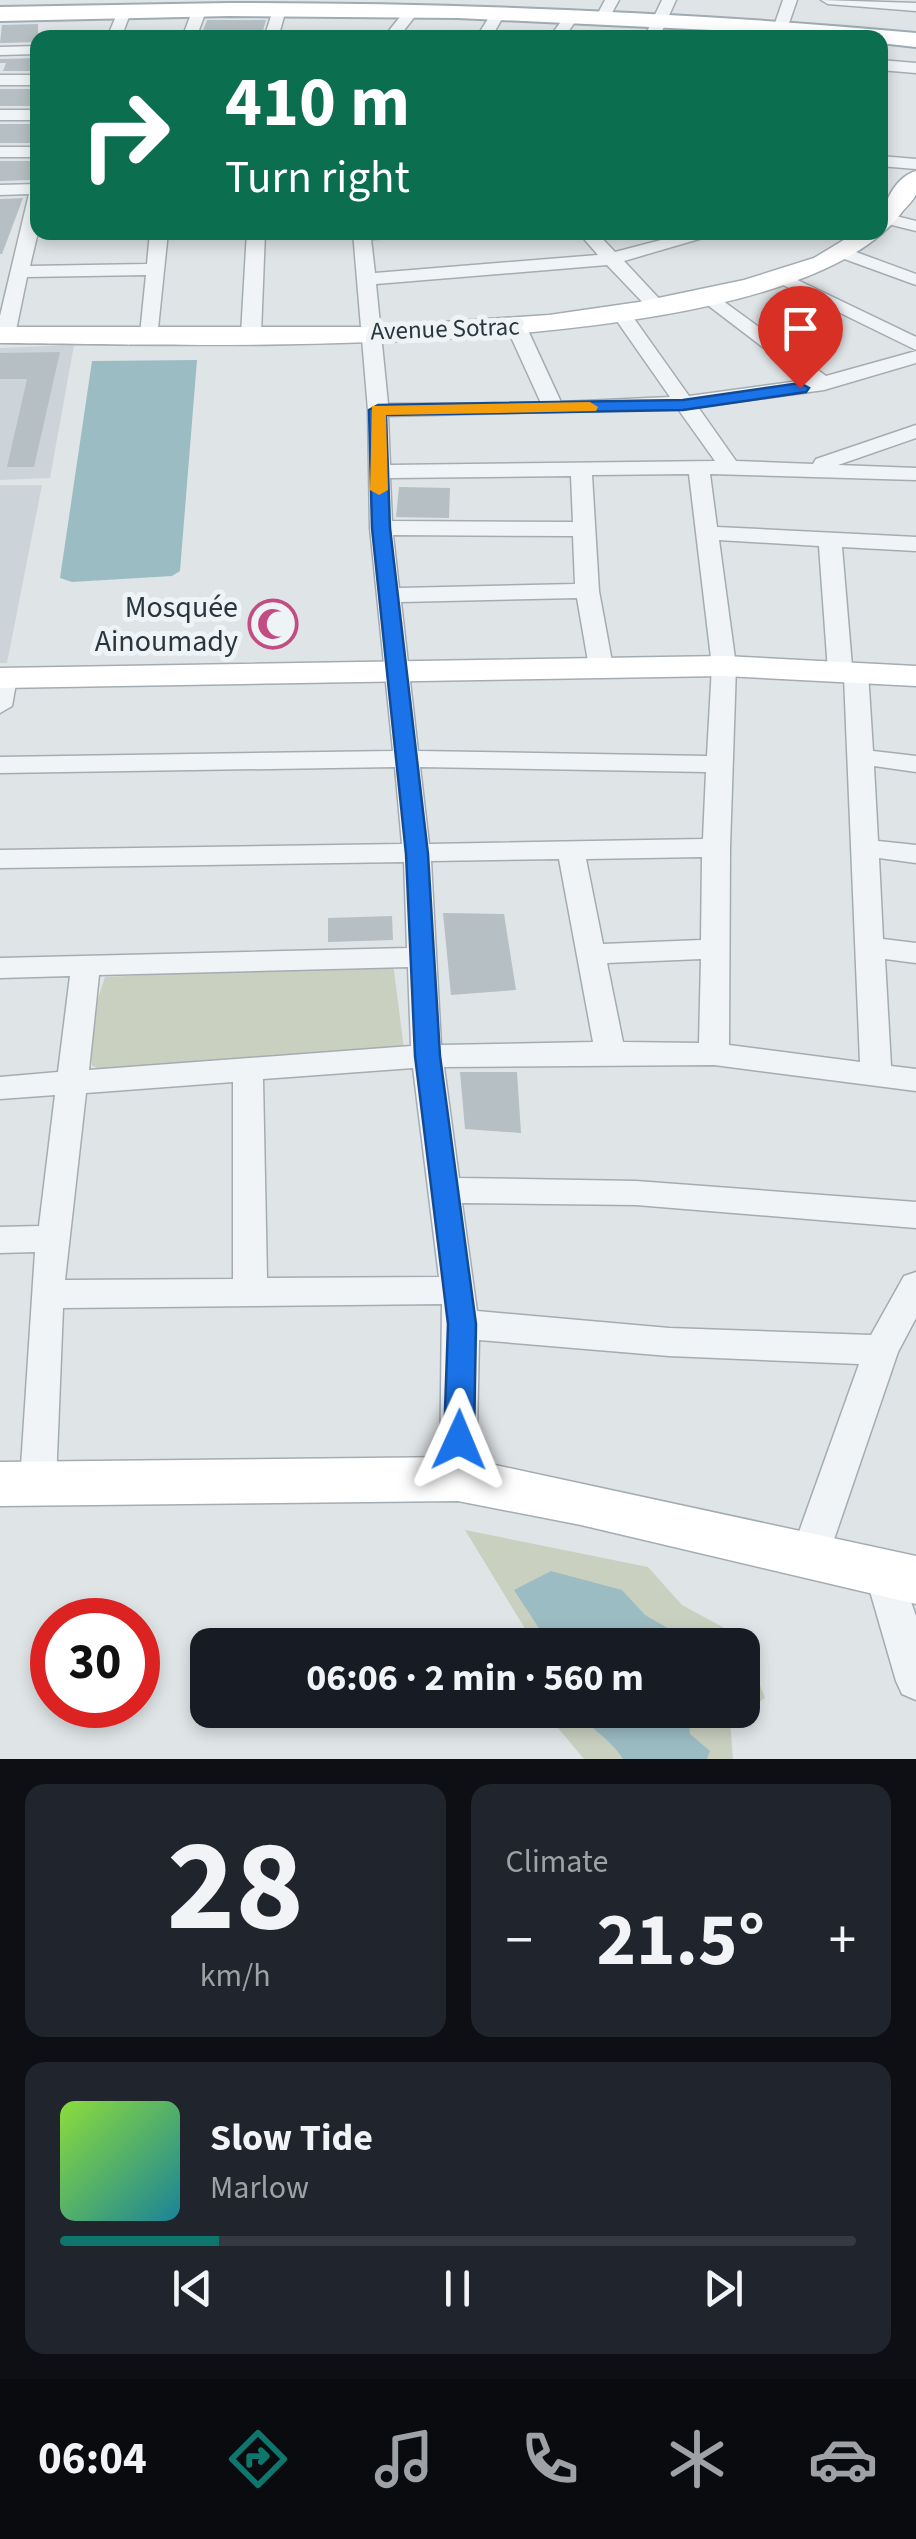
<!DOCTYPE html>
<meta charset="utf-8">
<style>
:root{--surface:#171b24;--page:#20242c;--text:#f1f3f6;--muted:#9ea1a6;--line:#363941;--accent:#0f766e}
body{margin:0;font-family:"Source Sans 3",sans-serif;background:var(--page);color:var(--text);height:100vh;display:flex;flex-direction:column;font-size:38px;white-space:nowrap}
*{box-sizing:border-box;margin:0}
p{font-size:32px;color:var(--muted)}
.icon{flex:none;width:55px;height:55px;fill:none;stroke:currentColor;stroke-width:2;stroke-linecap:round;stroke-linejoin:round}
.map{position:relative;height:1759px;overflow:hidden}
.drawer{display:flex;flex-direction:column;gap:25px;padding:25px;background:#0d0f14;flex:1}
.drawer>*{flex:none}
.hud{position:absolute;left:30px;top:30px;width:858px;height:210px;border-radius:20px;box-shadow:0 5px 15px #0003;background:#0b6e4f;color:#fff;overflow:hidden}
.speed{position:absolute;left:30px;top:1598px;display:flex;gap:20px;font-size:50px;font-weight:700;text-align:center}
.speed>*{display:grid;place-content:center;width:130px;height:130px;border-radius:50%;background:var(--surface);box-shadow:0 5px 15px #0003;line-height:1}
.speed .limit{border:15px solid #d22;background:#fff;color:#111}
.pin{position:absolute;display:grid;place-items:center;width:85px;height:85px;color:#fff;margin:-102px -42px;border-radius:50% 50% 50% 0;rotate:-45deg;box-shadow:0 0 10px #0007}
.pin .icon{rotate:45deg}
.me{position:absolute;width:110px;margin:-55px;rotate:1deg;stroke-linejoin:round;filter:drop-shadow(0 0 8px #0008)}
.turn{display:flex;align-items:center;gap:35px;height:210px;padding:0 30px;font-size:45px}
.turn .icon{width:130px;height:130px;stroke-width:2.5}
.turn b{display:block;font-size:70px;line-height:85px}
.big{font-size:75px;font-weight:700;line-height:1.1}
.drawer .widget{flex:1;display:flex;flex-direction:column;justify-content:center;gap:15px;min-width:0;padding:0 35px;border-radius:20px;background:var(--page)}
.drawer .dial{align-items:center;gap:0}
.dial b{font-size:130px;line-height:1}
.song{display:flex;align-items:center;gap:30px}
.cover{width:120px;height:120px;border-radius:15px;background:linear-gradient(135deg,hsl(90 70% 55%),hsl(190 70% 35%))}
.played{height:10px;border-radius:5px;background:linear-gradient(90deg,var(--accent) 20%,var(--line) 20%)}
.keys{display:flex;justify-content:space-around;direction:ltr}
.heat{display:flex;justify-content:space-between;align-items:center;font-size:55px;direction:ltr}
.drawer .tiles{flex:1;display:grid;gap:25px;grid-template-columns:1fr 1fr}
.widget:last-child{grid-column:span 2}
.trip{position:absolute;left:190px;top:1628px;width:570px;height:100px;border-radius:20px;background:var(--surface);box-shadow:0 5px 15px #0003;font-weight:700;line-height:100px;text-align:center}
.dock{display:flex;height:160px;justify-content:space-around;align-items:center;background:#090b0e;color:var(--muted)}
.dock .icon{width:70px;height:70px}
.dock .active{color:var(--accent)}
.dock b{font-size:45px;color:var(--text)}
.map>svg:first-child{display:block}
</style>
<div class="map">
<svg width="916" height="1759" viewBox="0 0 916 1759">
<rect width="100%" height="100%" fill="#dfe4e7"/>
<path fill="#cdd4d9" d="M74,345L50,478L0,480V348Z
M0,485H42L7,663H0Z"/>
<path fill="#c9d0c0" d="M393,963L404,1049L213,1061L111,1073L92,1066L89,1026L105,977Z
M465,1530L648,1567L682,1605L741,1637L765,1698L730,1720L733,1759H584L543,1710H742V1645H535Z"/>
<path fill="#9cbcc4" d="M197,360L180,571L172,576L72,582L60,578L92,361Z
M551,1571L622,1590L645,1615L685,1638L717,1645H550L514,1590Z
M575,1710H688L690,1734L710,1751L707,1759H623C610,1738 590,1729 575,1710Z"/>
<path fill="#b6bfc3" d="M207,20H266L261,38H200Z
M38,24V42L0,43L2,25Z
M38,58V71H3L6,63H0V59Z
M0,89H38V106H0Z
M0,124H38V143H0Z
M0,161H38V170L30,180L0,181Z
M23,198L2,254H0V199Z
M60,352L34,467H7L27,379H0V353Z
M399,487L450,488L449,518L396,517Z
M443,913L504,914L516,990L451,995Z
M392,916L393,940L328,942V918Z
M460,1072H517L521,1133L465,1129Z"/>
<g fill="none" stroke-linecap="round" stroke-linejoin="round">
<g stroke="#a5acb1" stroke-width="3">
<path id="street" d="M605,0H619L608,20L603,21L596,17Z
M662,0H676L659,38H644Z
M783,0H797L787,29L780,33L773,29Z
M821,0L916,3V11L828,4Z
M408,7L420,10L398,38H383Z
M198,10L205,14L196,38H182L191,14Z
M273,10L285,13L278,38H264Z
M118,11L130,14L121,38H107Z
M496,13L503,17L491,38H476L491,14Z
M565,16L577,19L564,38H549Z
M38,46V54L0,55V47Z
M880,60L916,63V73L880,70Z
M0,75H38V85H0Z
M0,110H38V120H0Z
M0,147H38V157H0Z
M880,156L916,159V169L880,166Z
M38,184V232L30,266L147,264L150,232H168L157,338H143L140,334L146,275L27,277L15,335L12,339L0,340V316L29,194L0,195V185Z
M880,212L916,221V231L880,222Z
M247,232H265L261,334L251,340L241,334Z
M353,232H418L410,237L371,239L375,273L598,255L578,232H596L615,252L692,232H723L624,261L666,306L657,312L650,310L607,265L376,284L388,404L541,403L506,326L516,320L526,326L561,402L670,397L612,314L621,308L628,310L689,396L806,380L701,300L699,296L708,290L826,376L916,351V363L824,390L698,407L736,461L813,464L816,459L916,425V438L838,465L916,468V480L710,474L717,527L916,537V551L842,547L852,666L865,667L868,672L873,751L916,756V772L874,766L878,841L916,845V863L879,858L883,939L916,943V963L885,959L891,1066L916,1069V1091L714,1065L444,1067L459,1178L636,1181L916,1202V1228L636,1205L462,1203L477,1311L669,1328L871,1335L904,1276L916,1272V1318L898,1352L828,1557L822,1569L809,1574L796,1569L790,1557L859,1364L669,1356L479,1340L476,1479L471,1490L458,1495L445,1490L440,1479L442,1304L63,1308L56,1482L51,1493L38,1498L25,1493L20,1482L35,1252L0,1253V1227L39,1226L55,1095L0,1099V1077L58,1072L70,976L0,978V958L407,948L404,862L0,868V850L402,844L395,767L0,773V757L393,751L370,528L368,410ZM678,409L715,461L390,465L388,416ZM689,474L712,666L707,756L418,751L401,602L577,598L589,667L592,672H610L613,667L599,591L592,475ZM571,476L573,522L392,521L390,478ZM393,535L573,536L575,584L399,588ZM719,540L819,546L828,671L831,676L844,677L860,1062L729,1045L730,848L736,666ZM420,767L706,772L703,839L429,844ZM702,857L701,940L603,944L586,859ZM559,859L593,1042L441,1045L431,861ZM701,959L699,1043L623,1042L607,963ZM408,967L411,1046L89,1070L99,975ZM413,1068L439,1277L267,1278L263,1079ZM233,1082V1279L65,1280L86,1093Z
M845,248L916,274V285L839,257L836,253Z
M783,273L916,337V350L777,282V274Z
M5,671L17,678L12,706L0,713V672Z
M884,1557L897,1562L916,1616V1700L902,1694L896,1681L865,1574L871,1562Z"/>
</g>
<g stroke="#a5acb1" stroke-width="3">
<path id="secondary" d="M916,171C916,177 916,188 916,194C914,200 906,207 902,212C787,368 190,344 0,343V327H366L549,315L639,302L744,280L814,258L857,232H880C880,211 892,178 916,171Z
M724,656L916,666V686L724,676L0,688V668Z
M458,1457L916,1556V1604L581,1525L458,1501L0,1506V1462Z"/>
</g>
<g stroke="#9facb2" stroke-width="4">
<path id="primary" d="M229,3C459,3 687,12 916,33V47L880,43V38L458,18L229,16L0,21V7Z"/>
</g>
<use href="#street" fill="#f1f4f6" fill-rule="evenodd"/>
<use href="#secondary" fill="#fff" fill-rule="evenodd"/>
<use href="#primary" fill="#fff" fill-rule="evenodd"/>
</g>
<path fill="#1a73e8" stroke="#114b97" stroke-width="2.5" d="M800,383L809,388L806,392L683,410L386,415L390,528L428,854L440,1056L476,1324L474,1440L469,1449L459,1453L448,1449L444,1440L448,1324L415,1056L406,854L372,528L369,410L378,405L683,400Z"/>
<path fill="#f59e0b" d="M590,402L598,407L596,411L386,415L388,490L379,495L370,490L372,406Z"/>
<defs>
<g id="mosque-ring" transform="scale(2.5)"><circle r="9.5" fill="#eef3f5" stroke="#c34d82" stroke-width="1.5"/><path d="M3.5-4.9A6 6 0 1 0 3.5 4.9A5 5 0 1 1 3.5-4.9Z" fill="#c34d82"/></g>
</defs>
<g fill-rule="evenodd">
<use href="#mosque-ring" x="273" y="624"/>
</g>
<g text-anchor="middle" stroke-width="10" stroke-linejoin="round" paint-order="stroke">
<g font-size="25" fill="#29363d" stroke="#eef3f5">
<text transform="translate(445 328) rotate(-2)" y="9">Avenue Sotrac</text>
</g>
<g font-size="30" fill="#29363d" stroke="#eef3f5" text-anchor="end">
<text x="238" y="617">Mosquée<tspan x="238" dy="34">Ainoumady</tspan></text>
</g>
</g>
</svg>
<div class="speed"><div class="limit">30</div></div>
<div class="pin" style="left:800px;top:388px;background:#d93025"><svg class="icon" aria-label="arrive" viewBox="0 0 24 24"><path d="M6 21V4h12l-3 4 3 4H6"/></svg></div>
<svg class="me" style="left:459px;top:1440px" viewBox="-20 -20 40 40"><path d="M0-17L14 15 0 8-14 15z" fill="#1a73e8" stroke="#fff" stroke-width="4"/></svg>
<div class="trip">06:06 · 2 min · 560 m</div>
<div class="hud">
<div class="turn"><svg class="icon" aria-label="right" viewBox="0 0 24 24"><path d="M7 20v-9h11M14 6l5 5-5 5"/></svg><div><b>410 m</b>Turn right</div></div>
</div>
</div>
<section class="drawer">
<div class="tiles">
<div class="widget dial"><b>28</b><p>km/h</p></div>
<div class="widget"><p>Climate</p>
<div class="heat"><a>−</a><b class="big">21.5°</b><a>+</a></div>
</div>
<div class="widget">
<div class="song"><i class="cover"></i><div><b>Slow Tide</b><p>Marlow</p></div></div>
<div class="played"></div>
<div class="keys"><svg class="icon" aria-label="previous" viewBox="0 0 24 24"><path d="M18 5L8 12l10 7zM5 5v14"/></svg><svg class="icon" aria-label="pause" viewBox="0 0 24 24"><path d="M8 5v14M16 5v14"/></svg><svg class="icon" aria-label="next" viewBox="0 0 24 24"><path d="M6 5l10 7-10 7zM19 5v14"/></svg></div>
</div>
</div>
</section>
<nav class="dock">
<b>06:04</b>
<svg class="icon active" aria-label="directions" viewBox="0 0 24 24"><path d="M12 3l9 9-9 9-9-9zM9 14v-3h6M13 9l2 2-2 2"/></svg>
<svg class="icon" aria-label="music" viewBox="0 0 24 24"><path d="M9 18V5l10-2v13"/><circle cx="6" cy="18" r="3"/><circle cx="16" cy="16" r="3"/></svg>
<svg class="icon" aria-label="phone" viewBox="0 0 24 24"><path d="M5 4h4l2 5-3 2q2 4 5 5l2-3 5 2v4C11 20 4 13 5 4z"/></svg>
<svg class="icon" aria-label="climate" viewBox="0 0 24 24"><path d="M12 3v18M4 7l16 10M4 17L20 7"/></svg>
<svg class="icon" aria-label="car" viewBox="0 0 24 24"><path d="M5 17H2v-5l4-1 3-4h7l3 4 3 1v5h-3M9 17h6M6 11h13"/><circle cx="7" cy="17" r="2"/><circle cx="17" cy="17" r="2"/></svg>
</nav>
